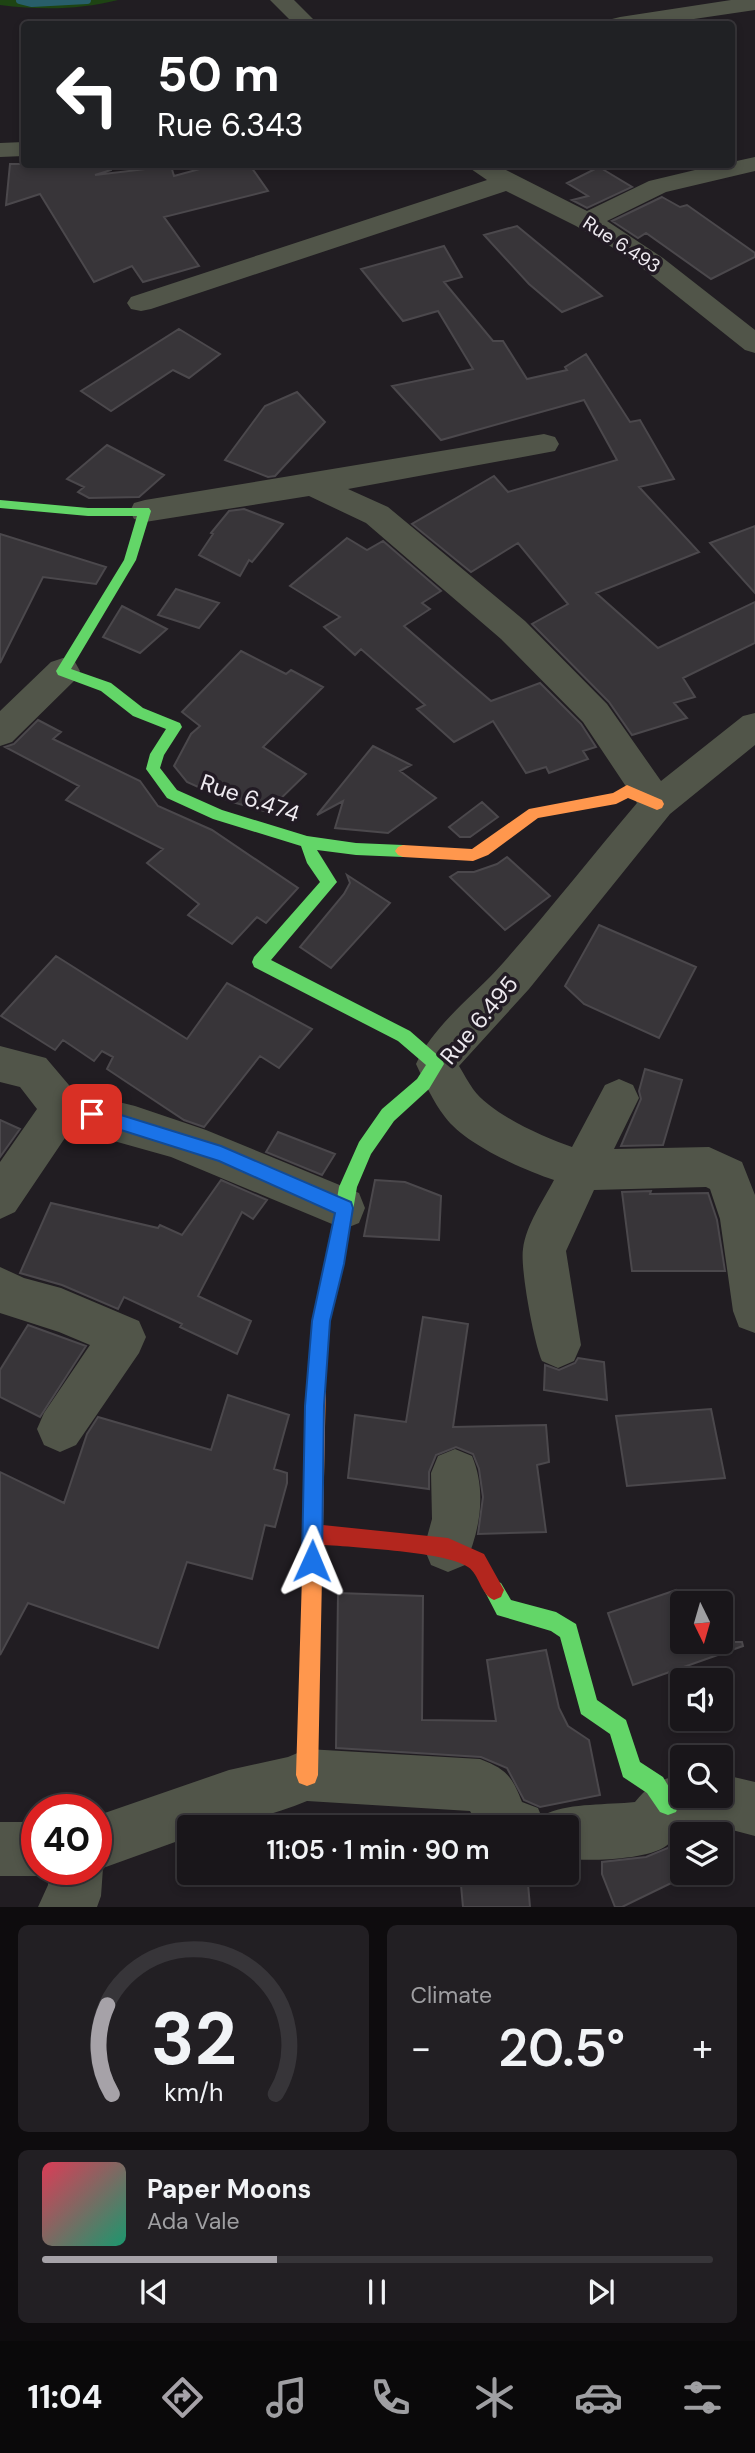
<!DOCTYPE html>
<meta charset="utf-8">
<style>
:root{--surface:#19161a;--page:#221f23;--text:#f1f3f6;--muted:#9f9fa2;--line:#373539;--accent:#a6a2a8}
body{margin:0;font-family:"DM Sans",sans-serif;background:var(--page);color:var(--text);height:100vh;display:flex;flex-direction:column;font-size:26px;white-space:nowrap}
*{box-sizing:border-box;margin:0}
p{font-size:23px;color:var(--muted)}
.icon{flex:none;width:38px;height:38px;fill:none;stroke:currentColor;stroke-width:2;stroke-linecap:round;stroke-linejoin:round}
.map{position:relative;height:1907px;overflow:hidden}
.drawer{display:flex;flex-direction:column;gap:18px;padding:18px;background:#0e0c0e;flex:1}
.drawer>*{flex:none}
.hud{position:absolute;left:21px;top:21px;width:714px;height:147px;border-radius:7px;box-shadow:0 4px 10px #0003,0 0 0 2px var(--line);background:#202124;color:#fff;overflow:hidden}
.needle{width:46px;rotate:175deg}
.fabs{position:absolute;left:670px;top:1591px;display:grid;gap:14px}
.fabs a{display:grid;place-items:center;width:63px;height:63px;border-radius:7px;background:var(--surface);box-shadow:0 4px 10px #0003,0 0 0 2px var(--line);font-size:35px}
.speed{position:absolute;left:21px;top:1794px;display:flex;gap:14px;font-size:35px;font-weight:700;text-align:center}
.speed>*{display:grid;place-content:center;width:91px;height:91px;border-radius:50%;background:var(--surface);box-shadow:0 4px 10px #0003,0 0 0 2px var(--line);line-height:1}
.speed .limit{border:10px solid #d22;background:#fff;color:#111}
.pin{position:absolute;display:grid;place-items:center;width:60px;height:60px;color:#fff;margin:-30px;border-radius:14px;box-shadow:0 4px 10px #0006}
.me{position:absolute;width:77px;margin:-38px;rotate:1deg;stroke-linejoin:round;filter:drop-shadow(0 0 5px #0008)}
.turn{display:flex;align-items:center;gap:24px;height:147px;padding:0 21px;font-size:32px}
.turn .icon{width:91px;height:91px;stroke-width:2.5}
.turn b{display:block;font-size:49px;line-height:60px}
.big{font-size:52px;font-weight:600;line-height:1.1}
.drawer .widget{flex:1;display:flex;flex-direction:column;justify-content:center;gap:10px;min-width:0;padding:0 24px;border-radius:10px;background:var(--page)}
.drawer .dial{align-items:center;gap:0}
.dial svg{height:182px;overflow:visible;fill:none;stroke:var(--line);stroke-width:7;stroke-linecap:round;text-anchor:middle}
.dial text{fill:var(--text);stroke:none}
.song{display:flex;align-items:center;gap:21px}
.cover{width:84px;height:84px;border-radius:10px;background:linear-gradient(135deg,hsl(350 70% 55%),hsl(160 70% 35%))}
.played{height:7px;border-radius:4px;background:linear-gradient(90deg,var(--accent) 35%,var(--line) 35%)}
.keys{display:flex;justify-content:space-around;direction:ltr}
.heat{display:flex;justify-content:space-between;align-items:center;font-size:38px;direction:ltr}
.drawer .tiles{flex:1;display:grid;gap:18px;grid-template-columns:1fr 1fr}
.widget:last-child{grid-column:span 2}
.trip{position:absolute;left:177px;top:1815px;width:402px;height:70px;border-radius:7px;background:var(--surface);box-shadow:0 4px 10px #0003,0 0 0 2px var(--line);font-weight:600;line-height:70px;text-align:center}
.dock{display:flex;height:112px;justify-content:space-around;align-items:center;background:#0a090a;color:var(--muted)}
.dock .icon{width:49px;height:49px}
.dock .selected{color:var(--accent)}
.dock b{font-size:32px;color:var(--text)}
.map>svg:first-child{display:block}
</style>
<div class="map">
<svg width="755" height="1907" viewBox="0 0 755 1907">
<rect width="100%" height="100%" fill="#211d22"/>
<path fill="#1e4413" d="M0,0H118C78,10 41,10 0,5Z"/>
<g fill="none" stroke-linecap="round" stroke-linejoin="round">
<path stroke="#285e6a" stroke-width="8" d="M20,0L32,3L87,0"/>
</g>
<path fill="#383539" stroke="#4b484c" stroke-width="2" d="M10,164H110L111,170L95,175L171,166L174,176L218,164H249L268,191L164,217L199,266L143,282L132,266L94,282L40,194L6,205Z
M599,167L632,187L587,208L572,200L588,196L567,183Z
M662,197L680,207L687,205L755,253V257L711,279L646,233L638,238L612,221Z
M517,226L602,296L562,312L529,284L484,235Z
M444,246L462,277L444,282L493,341H503L527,379L567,370L565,367L586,354L630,422L640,420L674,479L639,487L699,552L596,593L658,648L755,602V643L683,678L695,697L674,703L687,718L632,735L609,702L532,624L568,604L518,543L471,572L412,524L494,476L508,492L617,460L584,400L441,440L392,386L473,369L438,311L403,321L361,269Z
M179,329L220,354L189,378L173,370L111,411L81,391Z
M297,392L325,422L275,476L268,477L225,460L265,406Z
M107,445L164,475L139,497L89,498L78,492L84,487L67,479Z
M244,509L283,524L252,562L249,560L240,576L199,555L213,534L211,533L229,511Z
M755,526V593L710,543Z
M0,534L106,567L96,584L43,577L0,663Z
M347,538L367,550L383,541L441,591L422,603L430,609L404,626L491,701L540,683L581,724L596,747L583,751L588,759L549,773L546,767L526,773L493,721L454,742L417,709L425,705L361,649L355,655L324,627L340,617L290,586Z
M176,589L219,603L199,628L158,615Z
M122,606L167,629L140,653L103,637Z
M241,651L286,674L291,670L323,687L263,747L306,774L267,812L229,801L187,782L174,766L191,734L200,726L182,712Z
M38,720L61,732L53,739L140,781L158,806L212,830L298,888L266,923L257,917L232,944L188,915L199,904L147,863L163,849L66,800L79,786L5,747L14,744Z
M373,746L411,765L400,771L436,798L388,833L335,828L343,801L317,815Z
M482,802L498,817L470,837H460L449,827Z
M507,857L550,896L505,930L450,877L458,872H474L497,864Z
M347,875L390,903L331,968L300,947L344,894L350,883Z
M599,925L696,967L659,1038L584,1004L565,986Z
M56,956L187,1039L227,983L312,1029L279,1068L260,1056L204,1127L184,1120L107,1069L113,1057L102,1051L94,1061L63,1040L55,1050L1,1016Z
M645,1069L682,1080L663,1145L621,1146L641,1099L639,1091Z
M0,1120L20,1129L0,1157Z
M278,1132L335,1154L322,1175L266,1152Z
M221,1180L267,1200L253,1219L242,1212L198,1296L251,1321L237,1354L180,1327L182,1324L124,1297L118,1309L62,1285L20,1273L51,1203L158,1228L160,1225L182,1235Z
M375,1180L405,1182L441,1196L439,1240L364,1236Z
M651,1191L650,1194L708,1193L717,1220L725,1271H632L622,1192Z
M423,1317L468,1324L453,1427L546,1425L549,1462L537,1465L546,1532L478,1534L483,1497L479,1469L473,1454L456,1447L436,1455L429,1472V1489L348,1478L355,1415L406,1422Z
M28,1325L86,1346L40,1417L0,1397V1370Z
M578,1358L604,1362L607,1400L544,1390L545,1365L559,1370L575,1363Z
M228,1395L289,1415L274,1469L287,1473V1483L275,1527L265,1525L252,1579L187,1562L158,1648L28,1603L0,1655V1472L64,1503L87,1434L98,1417L211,1450Z
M711,1409L725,1478L627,1486L616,1416Z
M676,1590L682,1607V1642H742L743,1646L633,1685L608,1613Z
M338,1593L423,1596L422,1720L496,1721L487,1660L546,1650L559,1708L568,1726L589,1740L600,1795L540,1807L524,1800L507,1768L481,1757L336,1748Z
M716,1829L718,1834H682V1872H694L622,1907H615L602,1874V1862L646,1857L668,1848L682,1832Z
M471,1872H527L530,1907H463L460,1874Z"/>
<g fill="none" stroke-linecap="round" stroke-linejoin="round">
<path fill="#515549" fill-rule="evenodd" d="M270,0H294L318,24H294Z
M731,0H755V10L660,24H609L612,19L620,17Z
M24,142V156L0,157V143Z
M755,157V171L666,192L607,221L663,258L755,330V353L745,350L627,256L576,226L506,191L151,309L141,311L131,309L127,303L131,297L487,180L471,169L475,164H494L587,211L649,181L720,164H732V162Z
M544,434L555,437L559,444L555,451L348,489L388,507L525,621L607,704L661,781L743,716L755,713V745L670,814L529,989L459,1066C464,1074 468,1082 473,1089C491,1114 543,1137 572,1147L605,1085L619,1079L633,1085L639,1098L614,1149L709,1147L742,1162L755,1195V1333L739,1327L733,1311L720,1219L710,1189L706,1187L594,1190L566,1251L581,1345L574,1361L558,1368L542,1361C534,1343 520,1268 523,1249C526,1225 543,1201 554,1180C522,1169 466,1145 445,1117C433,1102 424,1081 416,1064C434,1024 474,996 503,963C549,911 592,856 637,803L583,722L501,639L366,523L309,496L145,522L134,519L130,511L134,503L145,500Z
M63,658L75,662L80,671L75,680L12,742L0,746V711L51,662Z
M0,1046L46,1058L74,1091L135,1106L206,1130L359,1193L365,1208L359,1223L344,1229L171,1157L71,1129L15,1212L0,1219V1162L37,1109L20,1087L0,1082Z
M0,1267L24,1278L61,1288L139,1321L146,1337L139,1353L76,1445L60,1452L44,1445L37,1429L44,1413L90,1345L59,1332L0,1313Z
M455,1449L472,1456C487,1492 480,1530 465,1565L448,1572L431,1565L424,1548L432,1519L431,1473L438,1456Z
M307,1749L480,1759C506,1769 512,1776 522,1802L538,1808L544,1823L548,1813C572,1803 607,1805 635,1802C649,1785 660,1778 682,1776V1796H721V1774L755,1782V1836L717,1826L681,1829C677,1834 672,1842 666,1846C646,1860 592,1861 567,1859V1827H479L470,1811L307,1801C271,1816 228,1827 189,1827V1837L103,1868L101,1896L97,1907H38L48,1885L49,1871L37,1876H0V1822H37V1869H96V1816L229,1770L288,1757Z"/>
<path fill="#63d668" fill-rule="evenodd" d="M0,500L88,508H149L151,511L136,560L71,669L111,683L143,708L180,723L182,727L164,755L160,768L177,790L222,810L307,836L356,843L403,845L408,847L411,851L408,855L403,857L356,855L317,850L337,882L271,960L410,1031L442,1059L444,1064L429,1089L394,1121L371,1154L357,1187L344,1263L330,1321L326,1378L324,1385L317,1387L310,1385L308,1378L312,1321L326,1263L339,1187L359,1142L382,1109L417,1079L426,1065L398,1041L254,967L252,962L254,957L320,882L307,863L301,846L213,819L167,798L146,769L150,754L166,729L133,716L101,691L58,675L56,671L124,560L137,516H88L0,508Z
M494,1580L501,1583L511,1600L556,1612L576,1624L597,1700L626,1720L640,1762L663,1777L679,1804L676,1812L668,1815L660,1812L647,1793L623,1777L610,1734L581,1714L560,1637L551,1631L497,1615L484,1590L487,1583Z"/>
<path fill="#ff974d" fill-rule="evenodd" d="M627,785L662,800L664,804L662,808L657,810L628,798L616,804L538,818L488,855L473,861L403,857L398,855L395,851L398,847L403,845L472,849L529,809L613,793Z
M317,1369L324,1371L326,1378L318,1775L315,1783L307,1786L299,1783L296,1775L308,1378L310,1371Z"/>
<path fill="#b3261e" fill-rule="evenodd" d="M313,1524L448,1538L484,1554L504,1590L501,1597L494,1600C480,1594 480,1575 468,1567C445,1551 346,1547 313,1544L306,1541L303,1534L306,1527Z"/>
</g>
<path fill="#1a73e8" stroke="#114b97" stroke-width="2" d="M92,1106L221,1146L351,1202L353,1208L344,1264L330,1321L324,1406L322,1561L319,1568L312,1571L305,1568L302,1561L305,1406L312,1321L335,1213L219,1161L86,1119L84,1114L86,1108Z"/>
<g text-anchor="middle" stroke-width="7" stroke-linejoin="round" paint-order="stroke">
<g font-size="19" fill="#eeeaf0" stroke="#221b24">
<text transform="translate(622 244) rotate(33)" y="7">Rue 6.493</text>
</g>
<g font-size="23" fill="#eeeaf0" stroke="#221b24">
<text transform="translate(250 798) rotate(19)" y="8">Rue 6.474</text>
<text transform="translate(479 1020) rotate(-50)" y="8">Rue 6.495</text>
</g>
</g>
</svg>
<div class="fabs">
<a><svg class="needle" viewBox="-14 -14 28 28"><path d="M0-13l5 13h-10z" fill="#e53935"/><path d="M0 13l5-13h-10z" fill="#9f9fa2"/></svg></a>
<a><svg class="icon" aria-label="sound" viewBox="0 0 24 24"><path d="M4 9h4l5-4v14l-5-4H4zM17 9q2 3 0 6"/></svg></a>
<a><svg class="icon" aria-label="search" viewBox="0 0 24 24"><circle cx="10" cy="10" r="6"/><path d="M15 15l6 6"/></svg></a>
<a><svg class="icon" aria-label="layers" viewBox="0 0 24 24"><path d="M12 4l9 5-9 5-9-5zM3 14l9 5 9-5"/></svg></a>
</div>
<div class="speed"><div class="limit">40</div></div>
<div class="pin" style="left:92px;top:1114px;background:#d93025"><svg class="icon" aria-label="arrive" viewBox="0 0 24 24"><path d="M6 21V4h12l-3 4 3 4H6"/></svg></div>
<svg class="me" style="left:312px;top:1561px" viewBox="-20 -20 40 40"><path d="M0-17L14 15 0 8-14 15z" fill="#1a73e8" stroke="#fff" stroke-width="4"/></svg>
<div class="trip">11:05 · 1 min · 90 m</div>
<div class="hud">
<div class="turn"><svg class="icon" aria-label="left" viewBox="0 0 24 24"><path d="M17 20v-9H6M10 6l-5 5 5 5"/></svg><div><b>50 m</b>Rue 6.343</div></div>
</div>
</div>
<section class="drawer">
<div class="tiles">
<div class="widget dial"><svg viewBox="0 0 100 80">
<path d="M14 69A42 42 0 1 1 86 69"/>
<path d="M14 69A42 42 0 0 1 12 30" stroke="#a6a2a8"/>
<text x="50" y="56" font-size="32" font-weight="700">32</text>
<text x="50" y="72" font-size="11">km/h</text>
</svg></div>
<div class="widget"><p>Climate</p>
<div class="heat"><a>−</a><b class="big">20.5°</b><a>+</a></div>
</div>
<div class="widget">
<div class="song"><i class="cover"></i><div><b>Paper Moons</b><p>Ada Vale</p></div></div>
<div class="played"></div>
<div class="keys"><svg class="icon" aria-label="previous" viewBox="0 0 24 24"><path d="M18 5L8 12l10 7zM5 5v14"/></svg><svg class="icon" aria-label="pause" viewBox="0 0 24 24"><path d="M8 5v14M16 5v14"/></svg><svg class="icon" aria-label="next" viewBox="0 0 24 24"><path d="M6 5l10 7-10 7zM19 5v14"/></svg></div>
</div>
</div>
</section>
<nav class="dock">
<b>11:04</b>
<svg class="icon selected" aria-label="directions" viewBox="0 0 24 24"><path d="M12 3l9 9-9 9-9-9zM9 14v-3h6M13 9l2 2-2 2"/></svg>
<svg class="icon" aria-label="music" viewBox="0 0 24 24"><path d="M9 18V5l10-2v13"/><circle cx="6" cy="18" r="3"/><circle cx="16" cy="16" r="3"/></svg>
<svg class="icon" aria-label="phone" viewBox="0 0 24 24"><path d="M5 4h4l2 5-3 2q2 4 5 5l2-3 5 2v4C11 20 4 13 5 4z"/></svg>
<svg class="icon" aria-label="climate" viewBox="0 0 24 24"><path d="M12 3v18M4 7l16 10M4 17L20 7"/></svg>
<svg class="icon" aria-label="car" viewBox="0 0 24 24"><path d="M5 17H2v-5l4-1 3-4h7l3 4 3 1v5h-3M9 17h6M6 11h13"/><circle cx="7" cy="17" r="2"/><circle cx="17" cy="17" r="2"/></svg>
<svg class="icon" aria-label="filters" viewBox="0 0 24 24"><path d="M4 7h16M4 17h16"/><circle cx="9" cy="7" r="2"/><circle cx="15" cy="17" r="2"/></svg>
</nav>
